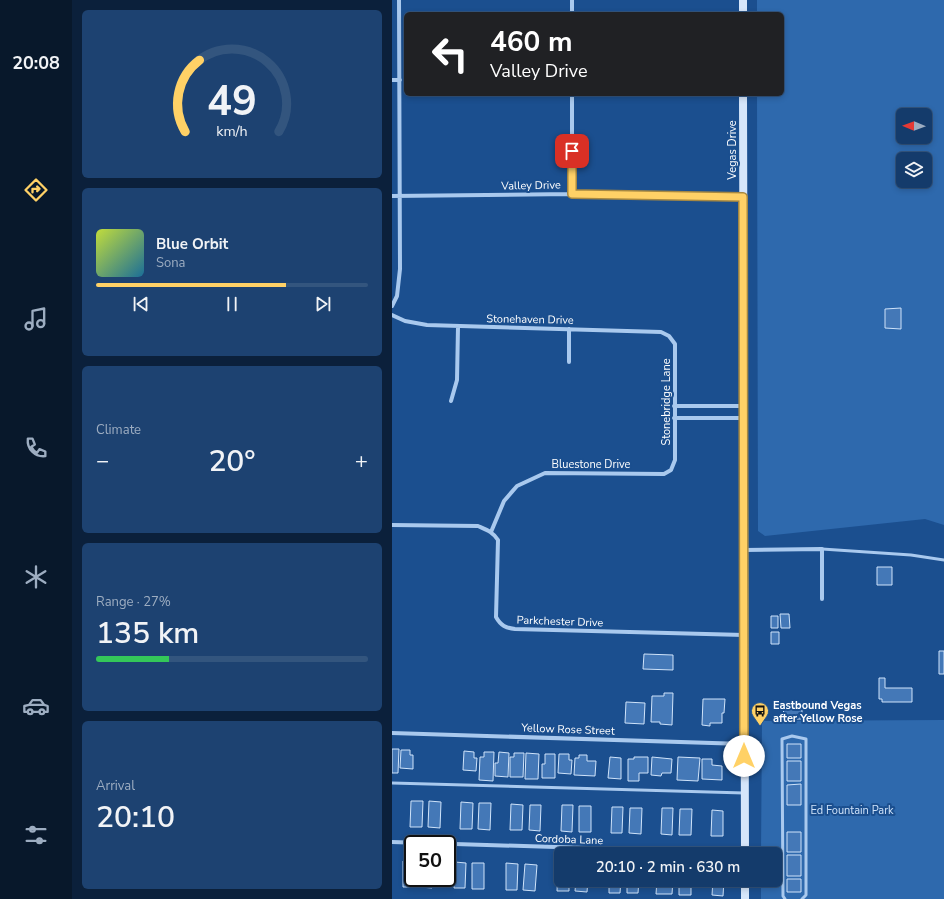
<!DOCTYPE html>
<meta charset="utf-8">
<style>
:root{--surface:#143b6b;--page:#1d4271;--text:#f1f3f6;--muted:#9dadc1;--line:#33557e;--accent:#ffd166}
body{margin:0;font-family:"Nunito Sans",sans-serif;background:var(--page);color:var(--text);height:100vh;display:flex;flex-direction:column;font-size:15px;white-space:nowrap}
*{box-sizing:border-box;margin:0}
p{font-size:13px;color:var(--muted)}
.icon{flex:none;width:22px;height:22px;fill:none;stroke:currentColor;stroke-width:2;stroke-linecap:round;stroke-linejoin:round}
.map{position:relative;flex:1;overflow:hidden}
.drawer{display:flex;flex-direction:column;gap:10px;padding:10px;background:#0b203b;width:320px}
.drawer>*{flex:none}
.hud{position:absolute;left:12px;top:12px;width:380px;height:84px;border-radius:6px;box-shadow:0 2px 6px #0003,0 0 0 1px var(--line);background:#202124;color:#fff;overflow:hidden}
.needle{width:26px;rotate:271deg}
.buttons{position:absolute;left:504px;top:108px;display:grid;gap:8px}
.buttons a{display:grid;place-items:center;width:36px;height:36px;border-radius:6px;background:var(--surface);box-shadow:0 2px 6px #0003,0 0 0 1px var(--line);font-size:20px}
.speed{position:absolute;left:12px;top:835px;display:flex;gap:8px;font-size:20px;font-weight:700;text-align:center}
.speed>*{display:grid;place-content:center;width:52px;height:52px;border-radius:50%;background:var(--surface);box-shadow:0 2px 6px #0003,0 0 0 1px var(--line);line-height:1}
.speed .limit{border:2px solid #111;border-radius:6px;background:#fff;color:#111}
.pin{position:absolute;display:grid;place-items:center;width:34px;height:34px;color:#fff;margin:-17px;border-radius:8px;box-shadow:0 2px 6px #0006}
.me{position:absolute;width:44px;margin:-22px;rotate:0deg;stroke-linejoin:round;filter:drop-shadow(0 0 3px #0008)}
.turn{display:flex;align-items:center;gap:14px;height:84px;padding:0 20px;font-size:18px}
.turn .icon{width:52px;height:52px;stroke-width:2.5}
.turn b{display:block;font-size:28px;line-height:34px}
.big{font-size:30px;font-weight:600;line-height:1.1}
.drawer .widget{flex:1;display:flex;flex-direction:column;justify-content:center;gap:6px;min-width:0;padding:0 14px;border-radius:6px;background:var(--page)}
.drawer .dial{align-items:center;gap:0}
.dial svg{height:104px;overflow:visible;fill:none;stroke:var(--line);stroke-width:7;stroke-linecap:round;text-anchor:middle}
.dial text{fill:var(--text);stroke:none}
.song{display:flex;align-items:center;gap:12px}
.cover{width:48px;height:48px;border-radius:6px;background:linear-gradient(135deg,hsl(70 70% 55%),hsl(200 70% 35%))}
.played{height:4px;border-radius:2px;background:linear-gradient(90deg,var(--accent) 70%,var(--line) 70%)}
.keys{display:flex;justify-content:space-around;direction:ltr}
.heat{display:flex;justify-content:space-between;align-items:center;font-size:22px;direction:ltr}
.charge{height:6px;border-radius:3px;background:linear-gradient(90deg,#34c759 27%,var(--line) 0)}
.trip{position:absolute;left:162px;top:847px;width:228px;height:40px;border-radius:6px;background:var(--surface);box-shadow:0 2px 6px #0003,0 0 0 1px var(--line);font-weight:600;line-height:40px;text-align:center}
main{display:flex;flex:1;min-height:0}
.dock{display:flex;flex-direction:column;width:72px;justify-content:space-around;align-items:center;background:#08182b;color:var(--muted)}
.dock .icon{width:28px;height:28px}
.dock .active{color:var(--accent)}
.dock b{font-size:18px;color:var(--text)}
.map>svg:first-child{display:block}
</style>
<main>
<nav class="dock">
<b>20:08</b>
<svg class="icon active" aria-label="directions" viewBox="0 0 24 24"><path d="M12 3l9 9-9 9-9-9zM9 14v-3h6M13 9l2 2-2 2"/></svg>
<svg class="icon" aria-label="music" viewBox="0 0 24 24"><path d="M9 18V5l10-2v13"/><circle cx="6" cy="18" r="3"/><circle cx="16" cy="16" r="3"/></svg>
<svg class="icon" aria-label="phone" viewBox="0 0 24 24"><path d="M5 4h4l2 5-3 2q2 4 5 5l2-3 5 2v4C11 20 4 13 5 4z"/></svg>
<svg class="icon" aria-label="climate" viewBox="0 0 24 24"><path d="M12 3v18M4 7l16 10M4 17L20 7"/></svg>
<svg class="icon" aria-label="car" viewBox="0 0 24 24"><path d="M5 17H2v-5l4-1 3-4h7l3 4 3 1v5h-3M9 17h6M6 11h13"/><circle cx="7" cy="17" r="2"/><circle cx="17" cy="17" r="2"/></svg>
<svg class="icon" aria-label="filters" viewBox="0 0 24 24"><path d="M4 7h16M4 17h16"/><circle cx="9" cy="7" r="2"/><circle cx="15" cy="17" r="2"/></svg>
</nav>
<section class="drawer">
<div class="widget dial"><svg viewBox="0 0 100 80">
<path d="M14 69A42 42 0 1 1 86 69"/>
<path d="M14 69A42 42 0 0 1 25 14" stroke="#ffd166"/>
<text x="50" y="56" font-size="32" font-weight="700">49</text>
<text x="50" y="72" font-size="11">km/h</text>
</svg></div>
<div class="widget">
<div class="song"><i class="cover"></i><div><b>Blue Orbit</b><p>Sona</p></div></div>
<div class="played"></div>
<div class="keys"><svg class="icon" aria-label="previous" viewBox="0 0 24 24"><path d="M18 5L8 12l10 7zM5 5v14"/></svg><svg class="icon" aria-label="pause" viewBox="0 0 24 24"><path d="M8 5v14M16 5v14"/></svg><svg class="icon" aria-label="next" viewBox="0 0 24 24"><path d="M6 5l10 7-10 7zM19 5v14"/></svg></div>
</div>
<div class="widget"><p>Climate</p>
<div class="heat"><a>−</a><b class="big">20°</b><a>+</a></div>
</div>
<div class="widget"><p>Range · 27%</p><b class="big">135 km</b><div class="charge"></div></div>
<div class="widget"><p>Arrival</p><b class="big">20:10</b></div>
</section>
<div class="map">
<svg width="552" height="899" viewBox="0 0 552 899">
<rect width="100%" height="100%" fill="#1b4f8f"/>
<path fill="#2e69ad" fill-rule="evenodd" d="M365,0H552V525L533,519L373,536L366,531L365,94H390V14H365ZM511,115H533V137H511ZM511,159H533V181H511Z
M552,720V899H369V880H383V854H369L370,721Z"/>
<path fill="#4478b7" stroke="#cfe3fa" d="M509,308V329L493,328V309Z
M485,567H500V585H485Z
M388,614H397L398,628H389Z
M379,616H386V628H379Z
M379,632H387V644H379Z
M547,651H552V674H547Z
M252,654L281,655V670L251,669Z
M487,678H493V688H520V702H490V699H487Z
M272,693H281L280,725L268,724V722H259L260,696H272Z
M311,699H333L332,713H330V723H318V726L310,725Z
M234,702L253,703L252,724L233,723Z
M391,704H410V719H392Z
M395,744H409V758H395Z
M0,749H7L6,773H0Z
M9,750H18V755H21V769L8,768Z
M72,751L82,752V758H85L84,771L71,770Z
M92,752H102L101,781L87,780L88,757H92Z
M107,752L117,753L116,777L103,776V763H106Z
M122,753H132L131,777H118V757H122Z
M134,753L147,754L146,779H133Z
M153,754H163V778H150V764H153Z
M167,754H177V760H180L179,774L166,773Z
M187,755H195V761H204L203,776L182,775L183,758H187Z
M218,757L229,758V779L216,778Z
M242,757H256V773H247V781H236V759H242Z
M260,757L280,759L279,773H270L269,776L259,775Z
M286,757L308,758L306,781L285,780Z
M310,759H320V765L330,766V780L310,779Z
M395,761H409V781H395Z
M409,784V805H395V785Z
M19,801H31L30,827H18Z
M37,801L49,802L48,828L36,827Z
M69,802L81,803L80,829H68Z
M87,803H99L98,830L86,829Z
M119,804L131,805L130,830H118Z
M138,805H149L148,831L137,830Z
M170,805H181L180,832L169,831Z
M187,806H199V832H187Z
M220,807H231L230,833H219Z
M238,808H250L249,834L237,833Z
M270,808H281L280,835L269,834Z
M288,809H300L299,835H287Z
M320,810L331,811V836H319Z
M395,832H409V852H395Z
M395,855H409V876H395Z
M11,861H21L22,887H11Z
M63,862L74,863L73,888H62Z
M80,863H92V889H80Z
M114,863L126,864L125,890H114Z
M133,864L145,865L143,891L131,890Z
M166,865H169V880H177V891H165Z
M28,878H40V888L28,887Z
M395,879H409V892H395Z
M184,880H196L195,892L183,891Z
M217,880H229L228,893H217Z
M235,880H247L246,893H235Z
M265,880H281L280,894H264Z
M287,880H299V895H287Z
M321,880H332L331,896L320,895Z"/>
<g fill="none" stroke-linecap="round" stroke-linejoin="round">
<path stroke="#a9c9ee" stroke-width="3" d="M430,549L519,555L552,560
M0,783L352,793
M393,899L391,896L390,739L400,736L414,739V895L410,899"/>
<path stroke="#a9c9ee" stroke-width="4" d="M180,0V14
M0,80H8
M180,94V194
M0,196L180,194L351,197
M0,306L5,296L8,269L7,0
M0,315L13,321L35,325L269,332L277,336L283,344V460L279,470L272,474L153,473L125,486L112,501L99,532
M177,362V329
M59,401L65,380L66,327
M282,406H351
M282,418H352
M0,525L86,526C95,530 101,532 106,540L104,617C109,626 114,628 123,629L352,635
M352,550L430,549V599
M0,733L352,744
M0,842L353,853"/>
<path stroke="#d6e6fa" stroke-width="8" d="M351,0V14
M351,94L353,854
M353,880V899"/>
</g>
<g fill="none" stroke-linecap="round" stroke-linejoin="round">
<g stroke="#a68842" stroke-width="10">
<path id="route" d="M180,151V194L351,197L352,756"/>
</g>
<use href="#route" stroke="#ffd166" stroke-width="7"/>
</g>
<defs>
<g id="bus-pin" transform="scale(0.9)"><path d="M0 17L-7.5 6A9.5 9.5 0 1 1 7.5 6Z" fill="#ffd166" stroke="#1b4f8f"/><path d="M-5-6H5V4H4V6H2V4H-2V6H-4V4H-5ZM-3.5-4V0h7V-4ZM-3.5 1.2v1.5H-2V1.2ZM2 1.2v1.5H3.5V1.2Z" fill="#111"/></g>
</defs>
<g fill-rule="evenodd">
<use href="#bus-pin" x="368" y="711"/>
</g>
<g text-anchor="middle" stroke-width="4" stroke-linejoin="round" paint-order="stroke">
<g font-size="11" fill="#fff" stroke="#1b4f8f">
<text transform="translate(340 150) rotate(-90)" y="4">Vegas Drive</text>
<text transform="translate(139 185) rotate(-1)" y="4">Valley Drive</text>
<text transform="translate(138 319) rotate(1)" y="4">Stonehaven Drive</text>
<text transform="translate(274 402) rotate(-90)" y="4">Stonebridge Lane</text>
<text x="199" y="468">Bluestone Drive</text>
<text transform="translate(168 621) rotate(2)" y="4">Parkchester Drive</text>
<text transform="translate(176 729) rotate(2)" y="4">Yellow Rose Street</text>
<text transform="translate(177 839) rotate(2)" y="4">Cordoba Lane</text>
</g>
<g font-size="11" font-weight="bold" fill="#fff" stroke="#1b4f8f" text-anchor="start">
<text x="381" y="709">Eastbound Vegas<tspan x="381" dy="13">after Yellow Rose</tspan></text>
</g>
<g font-size="11" fill="#cfe3fa" stroke="#1b4f8f">
<text x="460" y="814">Ed Fountain Park</text>
</g>
</g>
</svg>
<div class="buttons">
<a><svg class="needle" viewBox="-14 -14 28 28"><path d="M0-13l5 13h-10z" fill="#e53935"/><path d="M0 13l5-13h-10z" fill="#9dadc1"/></svg></a>
<a><svg class="icon" aria-label="layers" viewBox="0 0 24 24"><path d="M12 4l9 5-9 5-9-5zM3 14l9 5 9-5"/></svg></a>
</div>
<div class="speed"><div class="limit">50</div></div>
<div class="pin" style="left:180px;top:151px;background:#d93025"><svg class="icon" aria-label="arrive" viewBox="0 0 24 24"><path d="M6 21V4h12l-3 4 3 4H6"/></svg></div>
<svg class="me" style="left:352px;top:756px" viewBox="-20 -20 40 40"><circle r="19" fill="#fff"/><path d="M0-13L10 11 0 6-10 11z" fill="#ffd166"/></svg>
<div class="trip">20:10 · 2 min · 630 m</div>
<div class="hud">
<div class="turn"><svg class="icon" aria-label="left" viewBox="0 0 24 24"><path d="M17 20v-9H6M10 6l-5 5 5 5"/></svg><div><b>460 m</b>Valley Drive</div></div>
</div>
</div>
</main>
